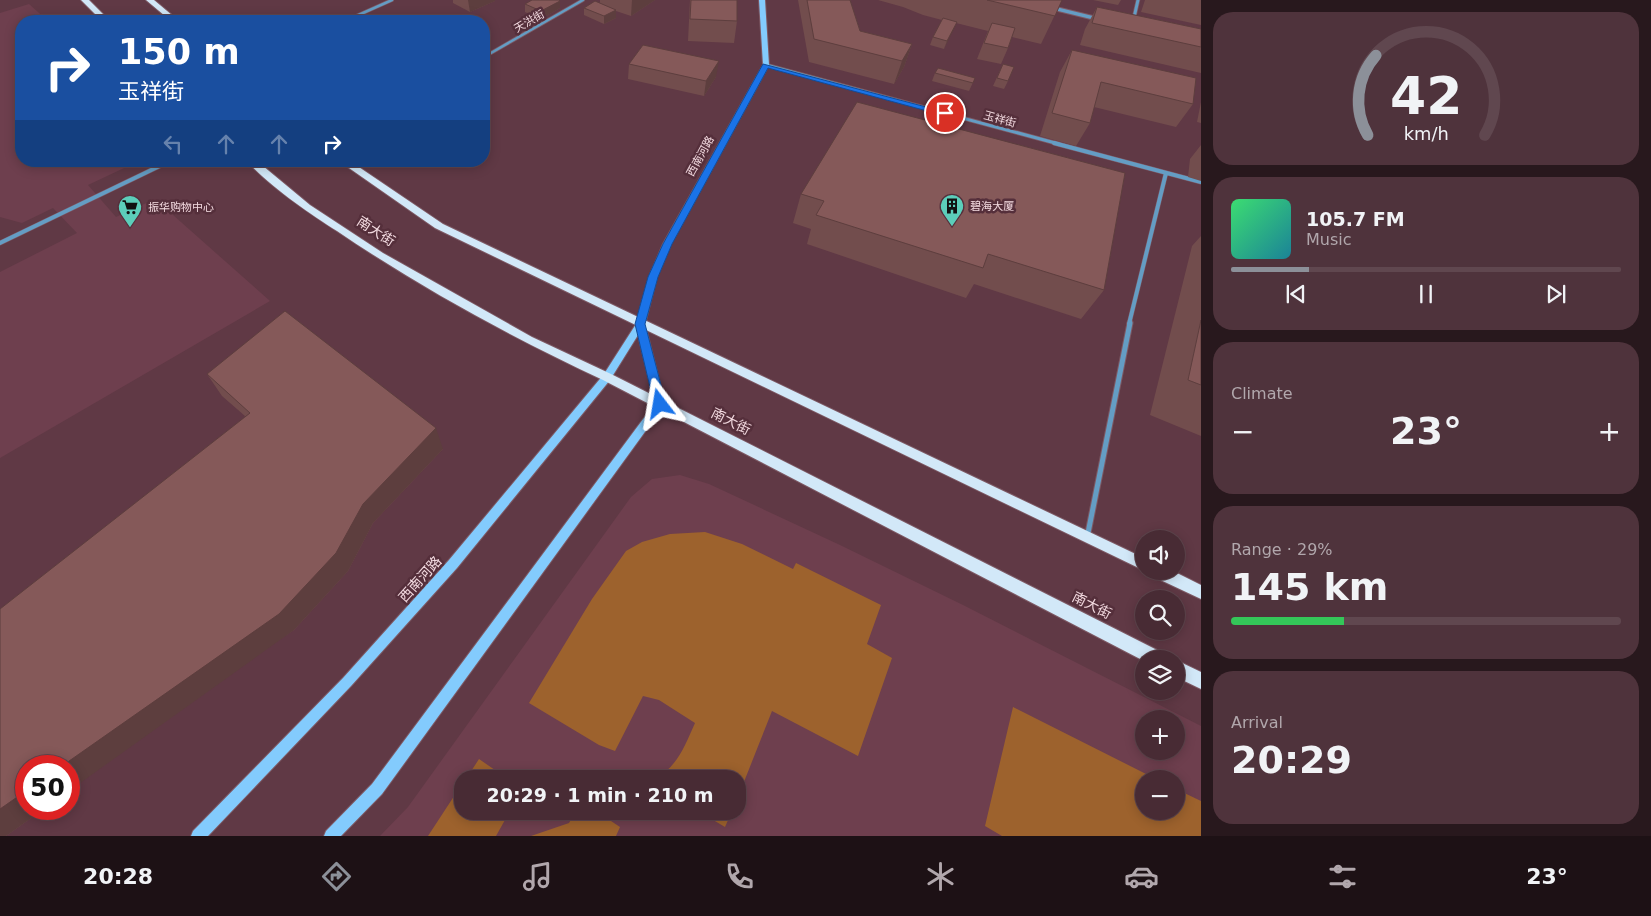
<!DOCTYPE html>
<meta charset="utf-8">
<style>
:root{--surface:#482b34;--page:#4f333c;--text:#f1f3f6;--muted:#b1a7ac;--line:#60474f;--accent:#8c9099}
body{margin:0;font-family:"DejaVu Sans","Noto Sans SC",sans-serif;background:var(--page);color:var(--text);height:100vh;display:flex;flex-direction:column;font-size:19px;white-space:nowrap}
*{box-sizing:border-box;margin:0}
p{font-size:16px;color:var(--muted)}
.icon{flex:none;width:28px;height:28px;fill:none;stroke:currentColor;stroke-width:2;stroke-linecap:round;stroke-linejoin:round}
.map{position:relative;flex:1;overflow:hidden}
.details{display:flex;flex-direction:column;gap:12px;padding:12px;background:#28181d;width:450px}
.details>*{flex:none}
.hud{position:absolute;left:15px;top:15px;width:475px;height:152px;border-radius:20px;box-shadow:0 2px 12px #0003,0 0 0 1px var(--line);background:#1a4fa0;color:#fff;overflow:hidden}
.controls{position:absolute;left:1135px;top:530px;display:grid;gap:10px}
.controls a{display:grid;place-items:center;width:50px;height:50px;border-radius:50%;background:var(--surface);box-shadow:0 2px 12px #0003,0 0 0 1px var(--line);font-size:25px}
.speed{position:absolute;left:15px;top:755px;display:flex;gap:10px;font-size:25px;font-weight:700;text-align:center}
.speed>*{display:grid;place-content:center;width:65px;height:65px;border-radius:50%;background:var(--surface);box-shadow:0 2px 12px #0003,0 0 0 1px var(--line);line-height:1}
.speed .limit{border:8px solid #d22;background:#fff;color:#111}
.pin{position:absolute;display:grid;place-items:center;width:42px;height:42px;color:#fff;margin:-21px;border:2px solid #fff;border-radius:50%;box-shadow:0 1px 5px #0007}
.me{position:absolute;width:55px;margin:-28px;rotate:346deg;stroke-linejoin:round;filter:drop-shadow(0 0 4px #0008)}
.turn{display:flex;align-items:center;gap:18px;height:105px;padding:0 20px;font-size:22px}
.turn .icon{width:65px;height:65px;stroke-width:2.5}
.turn b{display:block;font-size:35px;line-height:42px}
.lanes{display:flex;align-items:center;height:48px;padding:0 20px;background:#0003;justify-content:center;gap:25px;direction:ltr}
.lanes .off{opacity:.35}
.big{font-size:38px;font-weight:700;line-height:1.1}
.details .tile{flex:1;display:flex;flex-direction:column;justify-content:center;gap:8px;min-width:0;padding:0 18px;border-radius:20px;background:var(--page)}
.details .dial{align-items:center;gap:0}
.dial svg{height:130px;overflow:visible;fill:none;stroke:var(--line);stroke-width:7;stroke-linecap:round;text-anchor:middle}
.dial text{fill:var(--text);stroke:none}
.song{display:flex;align-items:center;gap:15px}
.cover{width:60px;height:60px;border-radius:8px;background:linear-gradient(135deg,hsl(140 70% 55%),hsl(190 70% 35%))}
.played{height:5px;border-radius:2px;background:linear-gradient(90deg,var(--accent) 20%,var(--line) 20%)}
.keys{display:flex;justify-content:space-around;direction:ltr}
.heat{display:flex;justify-content:space-between;align-items:center;font-size:28px;direction:ltr}
.charge{height:8px;border-radius:4px;background:linear-gradient(90deg,#34c759 29%,var(--line) 0)}
.trip{position:absolute;left:454px;top:770px;width:292px;height:50px;border-radius:20px;background:var(--surface);box-shadow:0 2px 12px #0003,0 0 0 1px var(--line);font-weight:700;line-height:50px;text-align:center}
.dock{display:flex;height:80px;justify-content:space-around;align-items:center;background:#1d1115;color:var(--muted)}
.dock .icon{width:35px;height:35px}
.dock .selected{color:var(--accent)}
.dock b{font-size:22px;color:var(--text)}
main{display:flex;flex:1;min-height:0}
.map>svg:first-child{display:block}
</style>
<main>
<div class="map">
<svg width="1201" height="836" viewBox="0 0 1201 836">
<rect width="100%" height="100%" fill="#603945"/>
<path fill="#6e3f4e" fill-rule="evenodd" d="M29,4L48,21H21V161H139L88,185L116,217L155,199L270,301L0,458V272L77,233L53,208L22,223L0,217V13Z
M680,475L709,484L840,545L963,605L1201,726V836H380L408,807L631,497L652,479ZM1144,719H1176V751H1144ZM462,779H738V811H462ZM1144,779H1176V811H1144Z"/>
<path fill="#9d622d" d="M705,532L742,544L793,569L796,563L881,605L867,644L892,658L858,756L772,711L738,797V779H653C677,769 685,745 695,723L659,700L643,696L615,751L599,745L529,703L592,599L626,551L642,542L670,534Z
M1013,707L1156,779H1144V811H1176V789L1201,801V836H1002L985,826Z
M479,759L508,779H466Z
M462,784V811H510L496,836H428Z
M576,811H596L620,827L616,836H531L569,823Z
M698,811H732L725,827Z"/>
<g fill="none" stroke-linecap="round" stroke-linejoin="round">
<g stroke="#7d5964" stroke-width="4">
<path id="service" d="M345,21L392,0
M484,57L583,0"/>
</g>
<g stroke="#7d5964" stroke-width="4.5">
<path id="minor-far2" d="M1133,22L1138,0
M766,65L1059,144"/>
</g>
<g stroke="#7d5964" stroke-width="5">
<path id="minor-far1" d="M1054,143L1201,182
M0,243L170,161
M1129,324L1166,173"/>
</g>
<g stroke="#7d5964" stroke-width="7">
<path id="minor" d="M1087,538L1130,323"/>
</g>
<g stroke="#7d5964" stroke-width="2">
<path id="tertiary" d="M1048,5L1105,19L1106,20L1103,22L1046,8L1045,7Z"/>
</g>
<g stroke="#7d5964" stroke-width="2">
<path id="secondary" d="M759,0H765L769,65L671,244L657,277L645,324L665,404L663,407L382,794L341,836H324L326,831L372,784L655,403L638,335L610,380L457,568L351,686L208,836H191L193,831L343,678L449,560L604,374L636,324L649,277L663,244L763,65Z"/>
</g>
<g stroke="#7d5964" stroke-width="2">
<path id="primary" d="M81,0H89L110,21H102Z
M146,0H154L179,21H171Z
M247,161H257L310,205L383,253L532,337L611,374L1163,653L1165,659H1144V661L603,380C511,337 421,288 337,231C309,213 269,186 247,161Z
M339,161H350L443,224L1144,558L1145,571L435,228Z
M1150,571H1173L1201,585V599L1152,576Z
M1176,660L1201,672V689L1176,677Z"/>
</g>
<use href="#service" stroke="#649dc4" stroke-width="2.5"/>
<use href="#minor-far2" stroke="#649dc4" stroke-width="3"/>
<use href="#minor-far1" stroke="#649dc4" stroke-width="4"/>
<use href="#minor" stroke="#649dc4" stroke-width="5"/>
<use href="#tertiary" fill="#649dc4" fill-rule="evenodd"/>
<use href="#secondary" fill="#83cbfd" fill-rule="evenodd"/>
<use href="#primary" fill="#d2e8f8" fill-rule="evenodd"/>
</g>
<path fill="#724d4d" d="M453,0H495V1L470,12L453,3Z
M600,0H655L631,16L616,11V18L604,24L584,15V8L600,4Z
M690,0H737V21L734,43L688,41Z
M798,0H850L860,31L912,44L904,67L894,84L809,62Z
M878,0H1062L1041,44L1012,37L1008,48L1001,64L977,59L988,31L956,23L944,49L930,45L933,37L942,20L923,15L903,7Z
M1093,0H1121L1118,5Z
M1145,0H1201V25L1141,12Z
M560,1V8L541,19L525,12V4Z
M1097,7L1201,29V73L1080,45L1085,29Z
M1072,50L1193,104L1176,127L1094,107L1090,123L1076,146L1040,136L1060,72Z
M629,64L716,77L704,96L628,79Z
M1003,64L1008,81L1004,89L993,86Z
M935,73L975,78L969,91L932,81Z
M1201,102V123L1197,122Z
M1201,145V181L1188,177L1190,159Z
M801,194L1104,290L1081,319L974,284L966,298L807,244L811,229L793,223Z
M1201,236V436L1150,415L1192,246Z
M207,374L443,449L373,523L348,571L294,630L26,809H44L6,836H0L245,416L222,396Z"/>
<path fill="#5d3e3e" d="M468,0H495V1L470,12Z
M632,0H655L631,16Z
M560,1V8L541,19V11Z
M616,10V18L604,24V16Z
M957,22L954,29L944,49L947,41Z
M912,44L904,67L894,84L902,61Z
M719,61L716,77L704,96L706,81Z
M436,428L443,449L373,523L348,571L294,630L69,791V766H62L363,504Z
M26,791V809H44L6,836H0V809Z"/>
<path fill="#855959" stroke="#5d3e3e" d="M532,0H559L560,1L541,11L525,4Z
M691,0H737V21L690,19Z
M807,0H850L860,31L912,44L902,61L814,39Z
M987,0H1062L1055,16Z
M595,1L616,10L604,16L584,8Z
M1097,7L1201,29V47L1092,23Z
M943,18L957,22L947,41L933,37Z
M992,23L1015,28L1008,48L984,43Z
M643,45L719,61L706,81L629,64Z
M1072,50L1196,78L1193,104L1101,82L1090,123L1052,113Z
M1003,64L1014,67L1008,81L997,78Z
M938,68L975,78L973,83L935,73Z
M857,102L1125,173L1104,290L988,254L983,268L816,215L824,201L801,194Z
M285,311L436,428L363,504L336,553L279,614L62,766H26V791L0,809V609L250,413L207,374Z
M1201,320V385L1188,380Z"/>
<path fill="#1a73e8" stroke="#114b97" d="M763,64L949,113L942,115L768,68L672,244L658,277L645,324L666,404L660,408L654,404L635,324L648,277L663,244Z"/>
<defs>
<g id="building-pin" transform="scale(1.25)"><path d="M0 17L-7.5 6A9.5 9.5 0 1 1 7.5 6Z" fill="#5cceba" stroke="#552f3b"/><path d="M-4-6H4V6H1V3H-1V6H-4ZM-2.5-4.3h1.7v1.8h-1.7ZM.8-4.3h1.7v1.8H.8ZM-2.5-1h1.7V.8h-1.7ZM.8-1h1.7V.8H.8Z" fill="#111"/></g>
<g id="supermarket-pin" transform="scale(1.25)"><path d="M0 17L-7.5 6A9.5 9.5 0 1 1 7.5 6Z" fill="#5cceba" stroke="#552f3b"/><path d="M-6-5.5h2.5l.6 2H6L4.5 2H-2.5L-4.4-4H-6ZM-1.5 3.2a1.3 1.3 0 1 0 .1 0ZM3 3.2a1.3 1.3 0 1 0 .1 0Z" fill="#111"/></g>
</defs>
<g fill-rule="evenodd">
<use href="#building-pin" x="952" y="206"/>
<use href="#supermarket-pin" x="130" y="207"/>
</g>
<g text-anchor="middle" stroke-width="5" stroke-linejoin="round" paint-order="stroke">
<g font-size="11" fill="#f3dae0" stroke="#552f3b">
<text transform="translate(529 21) rotate(-30)" y="4">天洪街</text>
<text transform="translate(1000 119) rotate(15)" y="4">玉祥街</text>
<text transform="translate(700 156) rotate(-61)" y="4">西南河路</text>
</g>
<g font-size="11" fill="#f3dae0" stroke="#552f3b" text-anchor="start">
<text x="970" y="210">碧海大厦</text>
<text x="148" y="211">振华购物中心</text>
</g>
<g font-size="14" fill="#f3dae0" stroke="#552f3b">
<text transform="translate(376 231) rotate(33)" y="5">南大街</text>
<text transform="translate(731 421) rotate(27)" y="5">南大街</text>
<text transform="translate(420 579) rotate(-48)" y="5">西南河路</text>
<text transform="translate(1092 605) rotate(27)" y="5">南大街</text>
</g>
</g>
</svg>
<div class="controls">
<a><svg class="icon" aria-label="sound" viewBox="0 0 24 24"><path d="M4 9h4l5-4v14l-5-4H4zM17 9q2 3 0 6"/></svg></a>
<a><svg class="icon" aria-label="search" viewBox="0 0 24 24"><circle cx="10" cy="10" r="6"/><path d="M15 15l6 6"/></svg></a>
<a><svg class="icon" aria-label="layers" viewBox="0 0 24 24"><path d="M12 4l9 5-9 5-9-5zM3 14l9 5 9-5"/></svg></a>
<a>+</a>
<a>−</a>
</div>
<div class="speed"><div class="limit">50</div></div>
<div class="pin" style="left:945px;top:113px;background:#d93025"><svg class="icon" aria-label="arrive" viewBox="0 0 24 24"><path d="M6 21V4h12l-3 4 3 4H6"/></svg></div>
<svg class="me" style="left:660px;top:404px" viewBox="-20 -20 40 40"><path d="M0-17L14 15 0 8-14 15z" fill="#1a73e8" stroke="#fff" stroke-width="4"/></svg>
<div class="trip">20:29 · 1 min · 210 m</div>
<div class="hud">
<div class="turn"><svg class="icon" aria-label="right" viewBox="0 0 24 24"><path d="M7 20v-9h11M14 6l5 5-5 5"/></svg><div><b>150 m</b>玉祥街</div></div>
<div class="lanes"><svg class="icon off" aria-label="left" viewBox="0 0 24 24"><path d="M17 20v-9H6M10 6l-5 5 5 5"/></svg><svg class="icon off" aria-label="ahead" viewBox="0 0 24 24"><path d="M12 20V5M6 11l6-6 6 6"/></svg><svg class="icon off" aria-label="ahead" viewBox="0 0 24 24"><path d="M12 20V5M6 11l6-6 6 6"/></svg><svg class="icon" aria-label="right" viewBox="0 0 24 24"><path d="M7 20v-9h11M14 6l5 5-5 5"/></svg></div>
</div>
</div>
<section class="details">
<div class="tile dial"><svg viewBox="0 0 100 80">
<path d="M14 69A42 42 0 1 1 86 69"/>
<path d="M14 69A42 42 0 0 1 19 20" stroke="#8c9099"/>
<text x="50" y="56" font-size="32" font-weight="700">42</text>
<text x="50" y="72" font-size="11">km/h</text>
</svg></div>
<div class="tile">
<div class="song"><i class="cover"></i><div><b>105.7 FM</b><p>Music</p></div></div>
<div class="played"></div>
<div class="keys"><svg class="icon" aria-label="previous" viewBox="0 0 24 24"><path d="M18 5L8 12l10 7zM5 5v14"/></svg><svg class="icon" aria-label="pause" viewBox="0 0 24 24"><path d="M8 5v14M16 5v14"/></svg><svg class="icon" aria-label="next" viewBox="0 0 24 24"><path d="M6 5l10 7-10 7zM19 5v14"/></svg></div>
</div>
<div class="tile"><p>Climate</p>
<div class="heat"><a>−</a><b class="big">23°</b><a>+</a></div>
</div>
<div class="tile"><p>Range · 29%</p><b class="big">145 km</b><div class="charge"></div></div>
<div class="tile"><p>Arrival</p><b class="big">20:29</b></div>
</section>
</main>
<nav class="dock">
<b>20:28</b>
<svg class="icon selected" aria-label="directions" viewBox="0 0 24 24"><path d="M12 3l9 9-9 9-9-9zM9 14v-3h6M13 9l2 2-2 2"/></svg>
<svg class="icon" aria-label="music" viewBox="0 0 24 24"><path d="M9 18V5l10-2v13"/><circle cx="6" cy="18" r="3"/><circle cx="16" cy="16" r="3"/></svg>
<svg class="icon" aria-label="phone" viewBox="0 0 24 24"><path d="M5 4h4l2 5-3 2q2 4 5 5l2-3 5 2v4C11 20 4 13 5 4z"/></svg>
<svg class="icon" aria-label="climate" viewBox="0 0 24 24"><path d="M12 3v18M4 7l16 10M4 17L20 7"/></svg>
<svg class="icon" aria-label="car" viewBox="0 0 24 24"><path d="M5 17H2v-5l4-1 3-4h7l3 4 3 1v5h-3M9 17h6M6 11h13"/><circle cx="7" cy="17" r="2"/><circle cx="17" cy="17" r="2"/></svg>
<svg class="icon" aria-label="filters" viewBox="0 0 24 24"><path d="M4 7h16M4 17h16"/><circle cx="9" cy="7" r="2"/><circle cx="15" cy="17" r="2"/></svg>
<b>23°</b>
</nav>
